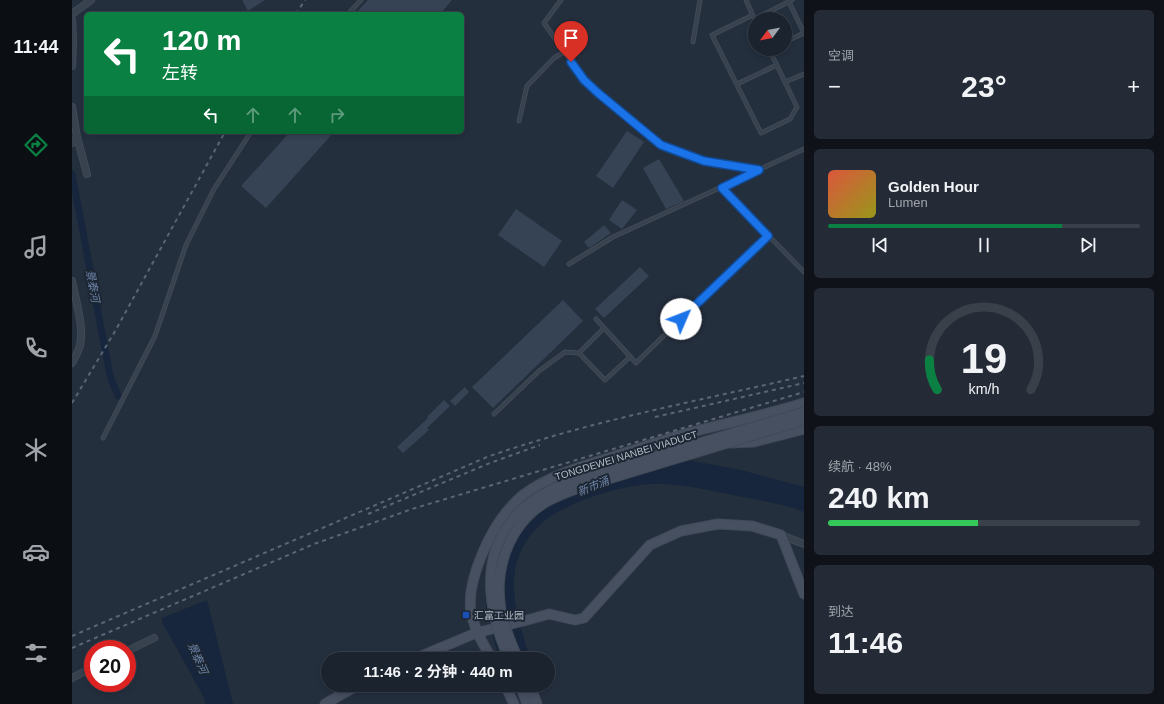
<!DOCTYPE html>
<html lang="zh">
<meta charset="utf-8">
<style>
:root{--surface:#1b232e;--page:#242b36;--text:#f1f3f6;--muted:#a0a4aa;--line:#39404a;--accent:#0b8043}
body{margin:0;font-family:Arial,"Noto Sans SC",sans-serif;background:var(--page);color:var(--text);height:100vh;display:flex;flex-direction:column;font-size:15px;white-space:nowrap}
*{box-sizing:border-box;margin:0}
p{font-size:13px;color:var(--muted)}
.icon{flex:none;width:22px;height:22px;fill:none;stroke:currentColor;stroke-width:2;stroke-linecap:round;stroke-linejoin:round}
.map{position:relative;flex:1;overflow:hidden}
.details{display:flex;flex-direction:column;gap:10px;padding:10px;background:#0f1319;width:360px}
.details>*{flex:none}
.banner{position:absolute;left:12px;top:12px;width:380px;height:122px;border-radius:6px;box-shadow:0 2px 6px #0003,0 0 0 1px var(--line);background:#0b8043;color:#fff;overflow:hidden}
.needle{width:26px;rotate:238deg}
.fabs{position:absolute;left:676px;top:12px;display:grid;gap:8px}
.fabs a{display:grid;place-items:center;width:44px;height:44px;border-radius:50%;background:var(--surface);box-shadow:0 2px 6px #0003,0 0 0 1px var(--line);font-size:20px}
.speed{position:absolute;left:12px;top:640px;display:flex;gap:8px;font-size:20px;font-weight:700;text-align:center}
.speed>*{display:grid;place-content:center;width:52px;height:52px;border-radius:50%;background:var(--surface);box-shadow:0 2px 6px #0003,0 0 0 1px var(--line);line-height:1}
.speed .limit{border:6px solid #d22;background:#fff;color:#111}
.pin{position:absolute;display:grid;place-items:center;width:34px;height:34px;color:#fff;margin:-41px -17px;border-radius:50% 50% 50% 0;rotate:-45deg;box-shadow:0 0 4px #0007}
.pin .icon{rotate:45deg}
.me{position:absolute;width:44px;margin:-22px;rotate:46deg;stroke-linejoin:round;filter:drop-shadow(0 0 3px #0008)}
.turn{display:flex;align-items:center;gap:14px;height:84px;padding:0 12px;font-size:18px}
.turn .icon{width:52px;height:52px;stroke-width:2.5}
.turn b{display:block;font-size:28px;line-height:34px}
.lanes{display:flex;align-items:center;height:38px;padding:0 12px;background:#0003;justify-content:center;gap:20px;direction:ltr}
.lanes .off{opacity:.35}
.big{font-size:30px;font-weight:700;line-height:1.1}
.details .widget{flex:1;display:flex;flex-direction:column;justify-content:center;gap:6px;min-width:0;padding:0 14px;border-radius:6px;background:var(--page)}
.details .dial{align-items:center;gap:0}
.dial svg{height:104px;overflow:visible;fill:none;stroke:var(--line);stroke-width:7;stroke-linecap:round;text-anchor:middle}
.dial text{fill:var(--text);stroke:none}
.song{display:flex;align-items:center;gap:12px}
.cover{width:48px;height:48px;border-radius:6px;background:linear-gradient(135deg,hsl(10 70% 55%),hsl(60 70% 35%))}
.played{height:4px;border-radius:2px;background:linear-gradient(90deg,var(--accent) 75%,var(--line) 75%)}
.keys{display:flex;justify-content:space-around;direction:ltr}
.heat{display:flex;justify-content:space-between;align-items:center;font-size:22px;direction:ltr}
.charge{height:6px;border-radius:3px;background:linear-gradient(90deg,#34c759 48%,var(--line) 0)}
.trip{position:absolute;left:249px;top:652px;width:234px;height:40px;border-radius:20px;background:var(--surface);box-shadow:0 2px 6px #0003,0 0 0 1px var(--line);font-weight:700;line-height:40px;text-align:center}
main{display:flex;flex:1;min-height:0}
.menu{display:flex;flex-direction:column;width:72px;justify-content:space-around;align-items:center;background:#0b0e12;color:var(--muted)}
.menu .icon{width:28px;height:28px}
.menu .current{color:var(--accent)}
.menu b{font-size:18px;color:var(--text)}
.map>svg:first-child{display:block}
</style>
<main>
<nav class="menu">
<b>11:44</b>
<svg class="icon current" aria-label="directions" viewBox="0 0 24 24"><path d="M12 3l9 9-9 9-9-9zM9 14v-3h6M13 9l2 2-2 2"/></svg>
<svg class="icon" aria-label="music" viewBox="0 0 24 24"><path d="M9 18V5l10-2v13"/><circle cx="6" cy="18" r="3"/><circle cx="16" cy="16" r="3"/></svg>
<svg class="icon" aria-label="phone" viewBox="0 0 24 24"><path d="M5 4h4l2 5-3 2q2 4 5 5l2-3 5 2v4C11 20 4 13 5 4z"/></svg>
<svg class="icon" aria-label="climate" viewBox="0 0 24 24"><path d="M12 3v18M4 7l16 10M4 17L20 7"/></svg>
<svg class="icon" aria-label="car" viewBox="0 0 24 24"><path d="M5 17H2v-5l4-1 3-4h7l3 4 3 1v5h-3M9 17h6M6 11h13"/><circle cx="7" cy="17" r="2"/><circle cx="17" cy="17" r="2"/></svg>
<svg class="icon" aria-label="filters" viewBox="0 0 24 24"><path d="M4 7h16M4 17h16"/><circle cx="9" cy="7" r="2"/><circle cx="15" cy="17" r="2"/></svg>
</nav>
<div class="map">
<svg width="732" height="704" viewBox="0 0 732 704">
<rect width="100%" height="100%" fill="#242f3e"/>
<path fill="#17263c" d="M574,456L611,459L669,470L732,487V512C715,505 695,502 676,498C648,493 619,485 590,484C558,482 492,502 469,524C460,532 451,544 447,556C434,589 449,627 458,659H427L414,608L413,590L417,571L435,523L496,480L538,465Z
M135,600L161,704H134L130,694L90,622V618Z"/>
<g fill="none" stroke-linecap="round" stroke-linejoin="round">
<path stroke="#17263c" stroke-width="7" d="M0,174L38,376L46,396"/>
</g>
<path fill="#364354" d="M170,0H193L176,11Z
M296,0H380L368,14H283Z
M555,131L572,142L541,188L524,176Z
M218,132H262L194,208L169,186Z
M587,159L612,201L594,209L571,168Z
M550,200L565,210L550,229L537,220Z
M444,209L490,241L472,267L426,235Z
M532,225L539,233L517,248L512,242Z
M568,267L577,276L532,318L523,309Z
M491,300L511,321L421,408L400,387Z
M393,387L397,392L383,406L378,401Z
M372,400L378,406L355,428L357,430L331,453L325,447L356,418L355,417Z"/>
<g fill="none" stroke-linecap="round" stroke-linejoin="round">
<g stroke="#414a57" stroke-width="5">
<path id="lane" d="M489,0L472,23L512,80L529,96L589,145L632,161L687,170
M674,0L681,16
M716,0L732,33
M276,14L289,0
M681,15L640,35L689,133L718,119L725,107L697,49
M683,19L720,0
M621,42L628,0
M713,42L732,33
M713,82L732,74
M665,84L705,65
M447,121L455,86L482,58L492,52
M650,188L732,272
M497,264L541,237L732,149
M524,319L564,363L620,308L697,236
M532,328L507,353L533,380L558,357
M422,414L467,371L493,352L507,353
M31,438L83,336L114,245L142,189L179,132"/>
</g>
<g stroke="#414a57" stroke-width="8">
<path id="street" d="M0,14L19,0
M0,20L1,40L0,66
M0,107L5,137L15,174
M0,143L5,137
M0,281C4,301 12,326 8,346C6,352 3,358 0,363
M709,535L732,544
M55,651L82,638
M0,678L21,667"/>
</g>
<g stroke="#414a57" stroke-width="11">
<path id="secondary" d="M658,443L682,442L732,429
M342,659L404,633L459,619L477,614L503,620L512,618L578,545L609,531L646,524L680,526L709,535L732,594
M420,659C396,620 391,601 409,557C418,534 432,511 451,495C478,475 511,466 543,456C569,448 596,438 624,431C660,422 696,414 732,403
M433,685L442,704
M448,685L455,704
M458,685L465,704
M253,704L286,685"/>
</g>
<use href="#lane" stroke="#38414e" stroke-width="3"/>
<use href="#street" stroke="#38414e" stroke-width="6"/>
<use href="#secondary" stroke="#465061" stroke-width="9"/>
<path stroke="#5a6575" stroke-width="2" stroke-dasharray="4 4" stroke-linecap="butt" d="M224,14L233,0
M0,403L42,333L153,132
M583,417L732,383
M296,514L418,463L468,445
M0,636L415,457C518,421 626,401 732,376
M0,648L242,544L340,509L732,392"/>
<g stroke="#414a57" stroke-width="11" stroke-linecap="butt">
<path id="secondary-bridge" d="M437,659C403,582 412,515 497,482L732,412
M446,659C439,643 432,627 429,610C422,570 436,527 471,504C483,496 498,491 513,486L732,420"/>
</g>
<use href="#secondary-bridge" stroke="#465061" stroke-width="9"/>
</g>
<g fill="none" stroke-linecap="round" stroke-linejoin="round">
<g stroke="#114b97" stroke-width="10">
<path id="route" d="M499,62L512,80L526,93L589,145L632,161L687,170L650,188L696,236L609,319"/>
</g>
<use href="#route" stroke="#1a73e8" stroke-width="7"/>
</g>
<rect fill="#1a4fb4" stroke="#1d2633" stroke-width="1.5" x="390" y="611" width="8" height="8" rx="2"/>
<g text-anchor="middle" stroke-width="4" stroke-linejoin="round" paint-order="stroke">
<g font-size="10" fill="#b4bcc9" stroke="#1d2633">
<text transform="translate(554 455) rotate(-17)" y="4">TONGDEWEI NANBEI VIADUCT</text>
</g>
<g font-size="10" fill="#b4bcc9" stroke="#1d2633" text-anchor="start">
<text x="402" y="619">汇富工业园</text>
</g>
<g font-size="11" font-style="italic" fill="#6d86a8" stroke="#1d2633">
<text transform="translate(21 286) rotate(79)" y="4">景泰河</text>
<text transform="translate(521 486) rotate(-22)" y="4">新市涌</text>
<text transform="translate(126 658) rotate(66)" y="4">景泰河</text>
</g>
</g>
</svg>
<div class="fabs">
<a><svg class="needle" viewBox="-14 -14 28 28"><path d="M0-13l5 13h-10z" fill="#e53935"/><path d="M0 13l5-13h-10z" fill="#a0a4aa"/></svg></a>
</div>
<div class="speed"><div class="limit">20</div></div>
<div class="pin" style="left:499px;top:62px;background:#d93025"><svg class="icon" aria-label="arrive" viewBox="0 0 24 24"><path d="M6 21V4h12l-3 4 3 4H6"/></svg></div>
<svg class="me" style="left:609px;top:319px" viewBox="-20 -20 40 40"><circle r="19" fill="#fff"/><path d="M0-13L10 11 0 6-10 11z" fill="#1a73e8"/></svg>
<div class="trip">11:46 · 2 分钟 · 440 m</div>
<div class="banner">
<div class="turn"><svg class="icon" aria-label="left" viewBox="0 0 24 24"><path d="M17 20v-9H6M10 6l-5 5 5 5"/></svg><div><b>120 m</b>左转</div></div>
<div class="lanes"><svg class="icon" aria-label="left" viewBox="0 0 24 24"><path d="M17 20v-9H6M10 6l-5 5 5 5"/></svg><svg class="icon off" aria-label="ahead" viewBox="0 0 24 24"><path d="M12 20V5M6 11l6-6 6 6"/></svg><svg class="icon off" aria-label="ahead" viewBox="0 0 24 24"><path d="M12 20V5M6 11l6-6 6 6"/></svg><svg class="icon off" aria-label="right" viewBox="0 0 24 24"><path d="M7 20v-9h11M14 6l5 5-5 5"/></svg></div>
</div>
</div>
<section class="details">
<div class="widget"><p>空调</p>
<div class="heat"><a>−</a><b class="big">23°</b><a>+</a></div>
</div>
<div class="widget">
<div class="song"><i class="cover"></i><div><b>Golden Hour</b><p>Lumen</p></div></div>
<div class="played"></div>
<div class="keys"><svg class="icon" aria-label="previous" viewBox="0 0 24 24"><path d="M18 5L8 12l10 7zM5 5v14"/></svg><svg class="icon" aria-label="pause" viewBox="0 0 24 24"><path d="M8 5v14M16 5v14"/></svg><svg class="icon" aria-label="next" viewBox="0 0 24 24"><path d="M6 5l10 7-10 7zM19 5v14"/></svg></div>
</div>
<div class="widget dial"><svg viewBox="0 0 100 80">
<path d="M14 69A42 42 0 1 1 86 69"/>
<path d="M14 69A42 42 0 0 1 8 46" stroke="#0b8043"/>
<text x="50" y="56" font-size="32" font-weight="700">19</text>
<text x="50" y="72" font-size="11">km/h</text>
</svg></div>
<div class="widget"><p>续航 · 48%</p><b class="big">240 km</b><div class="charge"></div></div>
<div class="widget"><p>到达</p><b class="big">11:46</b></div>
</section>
</main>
